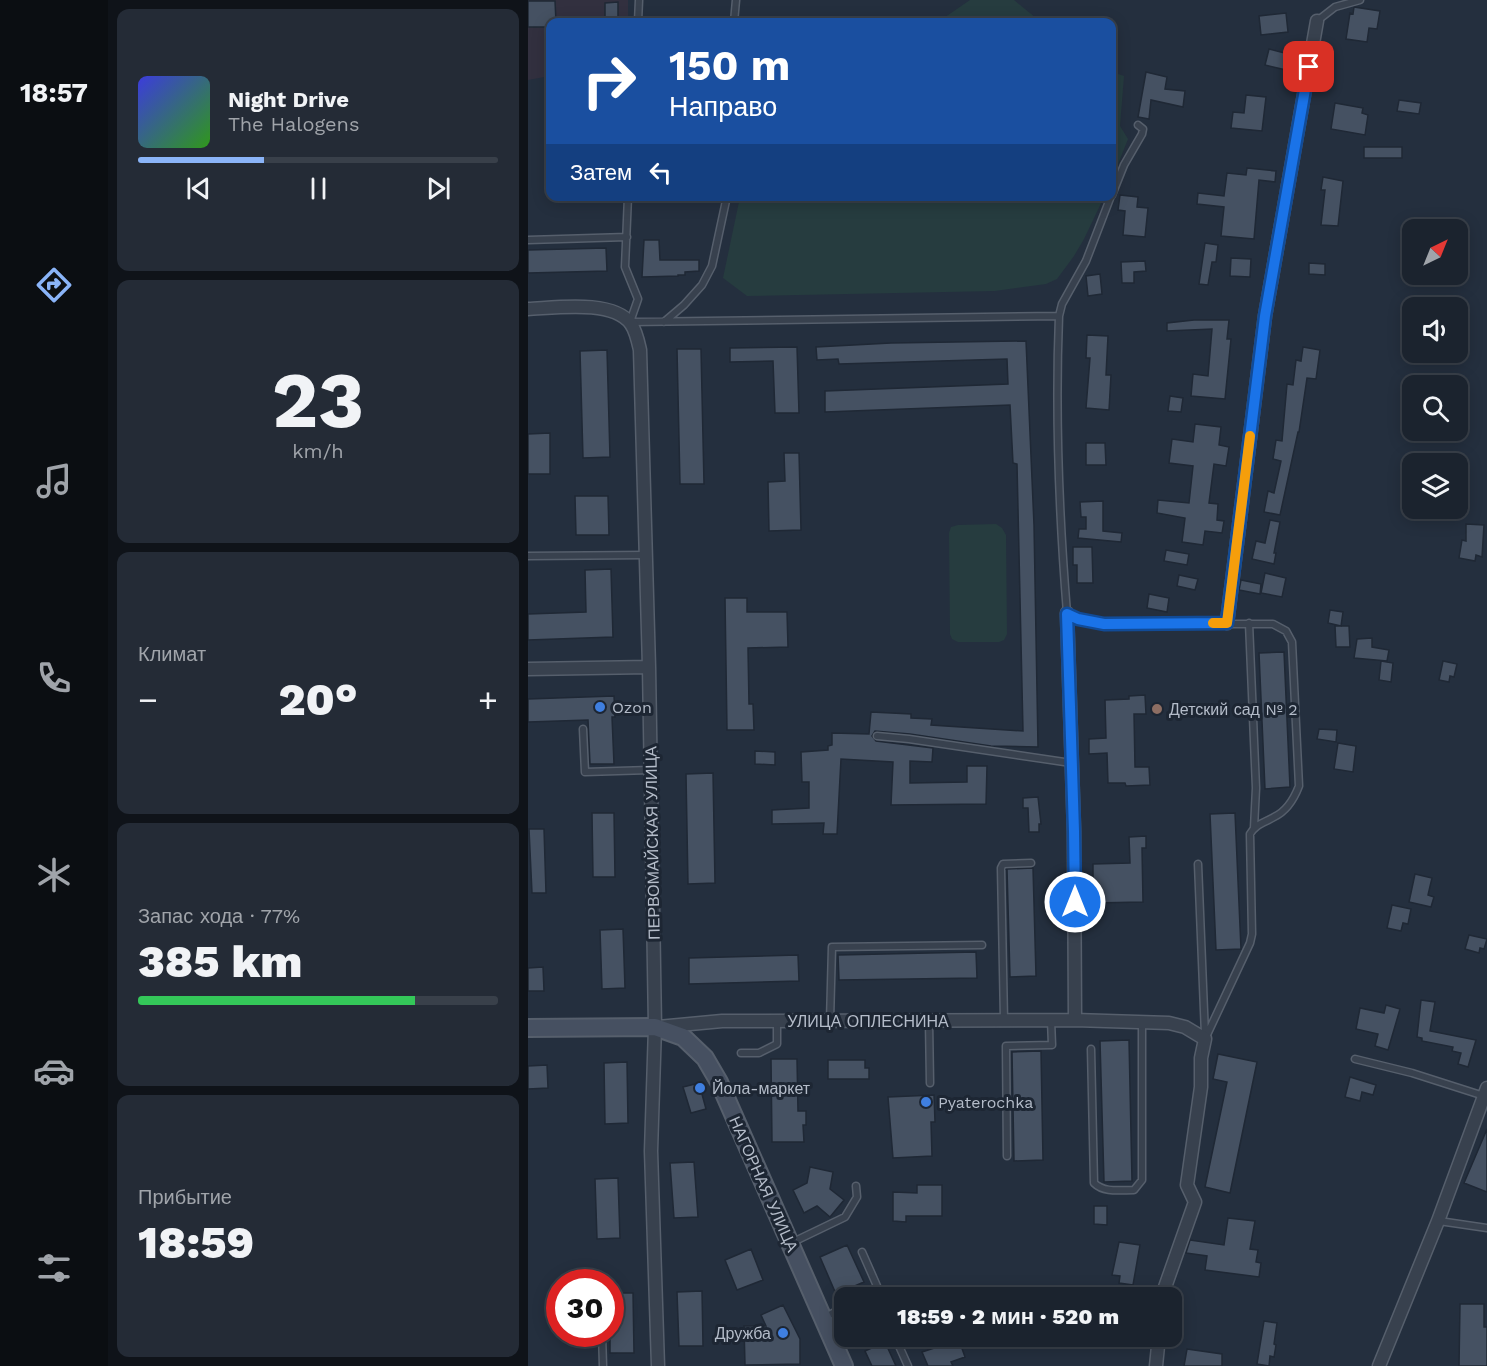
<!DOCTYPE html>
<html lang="ru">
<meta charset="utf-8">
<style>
:root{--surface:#1b232e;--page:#242b36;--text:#f1f3f6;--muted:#a0a4aa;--line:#39404a;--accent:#8ab4f8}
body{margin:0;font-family:"Work Sans",sans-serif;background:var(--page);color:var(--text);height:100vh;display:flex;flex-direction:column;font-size:22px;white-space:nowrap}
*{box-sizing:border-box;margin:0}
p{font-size:20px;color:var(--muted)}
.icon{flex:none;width:33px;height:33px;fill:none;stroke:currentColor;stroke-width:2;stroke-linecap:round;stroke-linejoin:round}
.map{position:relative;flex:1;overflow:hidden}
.drawer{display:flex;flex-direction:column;gap:9px;padding:9px;background:#0f1319;width:420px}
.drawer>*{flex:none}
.top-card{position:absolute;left:18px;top:18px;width:570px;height:183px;border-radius:12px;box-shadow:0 3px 15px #0003,0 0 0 2px var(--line);background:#1a4fa0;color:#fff;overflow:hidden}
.needle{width:39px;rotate:43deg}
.buttons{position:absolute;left:874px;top:219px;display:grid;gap:12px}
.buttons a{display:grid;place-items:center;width:66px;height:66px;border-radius:12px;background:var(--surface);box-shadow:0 3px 15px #0003,0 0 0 2px var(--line);font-size:30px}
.speed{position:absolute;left:18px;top:1269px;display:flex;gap:12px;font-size:30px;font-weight:700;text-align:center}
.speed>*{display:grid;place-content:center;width:78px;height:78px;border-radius:50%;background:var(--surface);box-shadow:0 3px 15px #0003,0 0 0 2px var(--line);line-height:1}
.speed .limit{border:9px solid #d22;background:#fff;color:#111}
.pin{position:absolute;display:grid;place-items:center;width:51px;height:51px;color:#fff;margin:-26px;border-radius:12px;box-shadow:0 3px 9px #0006}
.me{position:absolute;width:66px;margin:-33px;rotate:0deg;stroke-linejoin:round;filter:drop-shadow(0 0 4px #0008)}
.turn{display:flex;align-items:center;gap:21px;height:126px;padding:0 24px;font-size:27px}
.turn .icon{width:78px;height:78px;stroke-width:2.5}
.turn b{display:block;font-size:42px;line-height:51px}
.then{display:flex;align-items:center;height:57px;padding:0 24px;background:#0003;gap:12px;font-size:22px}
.big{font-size:45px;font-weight:800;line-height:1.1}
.drawer .widget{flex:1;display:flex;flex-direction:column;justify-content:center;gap:9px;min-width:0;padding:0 21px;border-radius:12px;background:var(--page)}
.drawer .dial{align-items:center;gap:0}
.dial b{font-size:78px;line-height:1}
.song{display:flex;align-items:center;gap:18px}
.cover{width:72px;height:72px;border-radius:9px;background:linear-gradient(135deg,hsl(240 70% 55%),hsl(110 70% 35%))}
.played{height:6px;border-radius:3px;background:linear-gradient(90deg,var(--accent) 35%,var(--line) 35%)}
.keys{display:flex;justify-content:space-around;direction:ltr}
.heat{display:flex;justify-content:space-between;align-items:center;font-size:33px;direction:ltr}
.charge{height:9px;border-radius:4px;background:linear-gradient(90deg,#34c759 77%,var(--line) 0)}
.trip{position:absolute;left:306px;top:1287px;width:348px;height:60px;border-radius:12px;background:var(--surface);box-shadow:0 3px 15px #0003,0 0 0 2px var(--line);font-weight:800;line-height:60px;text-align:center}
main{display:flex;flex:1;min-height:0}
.menu{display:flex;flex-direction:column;width:108px;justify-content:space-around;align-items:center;background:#0b0e12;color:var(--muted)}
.menu .icon{width:42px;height:42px}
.menu .current{color:var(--accent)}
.menu b{font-size:27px;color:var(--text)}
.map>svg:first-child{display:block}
</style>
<main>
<nav class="menu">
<b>18:57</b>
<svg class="icon current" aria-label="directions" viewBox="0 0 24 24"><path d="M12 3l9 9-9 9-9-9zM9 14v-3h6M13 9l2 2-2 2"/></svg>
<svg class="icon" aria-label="music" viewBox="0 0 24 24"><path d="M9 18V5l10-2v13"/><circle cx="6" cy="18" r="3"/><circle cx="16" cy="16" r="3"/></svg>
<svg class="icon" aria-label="phone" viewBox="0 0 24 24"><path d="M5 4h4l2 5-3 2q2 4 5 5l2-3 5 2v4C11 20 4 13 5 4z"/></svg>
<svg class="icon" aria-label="climate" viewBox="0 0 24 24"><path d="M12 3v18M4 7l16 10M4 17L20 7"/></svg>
<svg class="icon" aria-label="car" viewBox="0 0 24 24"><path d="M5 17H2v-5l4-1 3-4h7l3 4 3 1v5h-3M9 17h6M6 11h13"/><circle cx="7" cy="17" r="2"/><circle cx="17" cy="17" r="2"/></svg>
<svg class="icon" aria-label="filters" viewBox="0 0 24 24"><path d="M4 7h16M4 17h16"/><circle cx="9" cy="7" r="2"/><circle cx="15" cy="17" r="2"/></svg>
</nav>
<section class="drawer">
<div class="widget">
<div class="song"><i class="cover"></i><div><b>Night Drive</b><p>The Halogens</p></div></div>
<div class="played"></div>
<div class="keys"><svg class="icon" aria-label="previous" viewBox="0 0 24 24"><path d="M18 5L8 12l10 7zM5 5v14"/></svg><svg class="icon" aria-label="pause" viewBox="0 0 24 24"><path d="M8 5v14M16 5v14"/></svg><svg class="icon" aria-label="next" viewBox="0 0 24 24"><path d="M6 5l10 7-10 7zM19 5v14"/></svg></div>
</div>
<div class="widget dial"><b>23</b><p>km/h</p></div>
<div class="widget"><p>Климат</p>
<div class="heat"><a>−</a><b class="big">20°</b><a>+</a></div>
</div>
<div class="widget"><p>Запас хода · 77%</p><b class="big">385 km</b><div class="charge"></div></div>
<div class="widget"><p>Прибытие</p><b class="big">18:59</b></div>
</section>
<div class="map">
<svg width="959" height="1366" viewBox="0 0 959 1366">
<rect width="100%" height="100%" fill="#242f3e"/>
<path fill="#32303f" d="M0,0H100V22H22V76L0,80Z"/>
<path fill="#263c3f" d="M442,0H486L513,22H410Z
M584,72L596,76L592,126L600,139L584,179Z
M212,197V196L576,197L556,239L546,256L529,279L518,284L467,291L219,296L195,278Z
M468,524L474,528L478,535L479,634L476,640L471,642H430L424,639L422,634L421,533L423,527L430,525Z"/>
<path fill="#455162" stroke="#1f2835" stroke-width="1.5" d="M0,1H27L28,22H22V27H0Z
M90,2V22H77V3Z
M826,7L852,11L849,29L841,28L839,42L818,39L822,13L825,14Z
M758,13L760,32L733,35L731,16Z
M741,49L772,57L771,73L737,65Z
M618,72L639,77L637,89L657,91L655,107L623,100L621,119L610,117Z
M718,95L738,97L734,131L703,128L705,112L716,113Z
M871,100L893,103L891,114L869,111Z
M807,103L835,108L834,113L840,115L837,135L803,129Z
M836,147H874V158H836Z
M719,168L748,171L747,182L731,180L726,239L693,236L696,207L669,204L670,193L696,196L699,173L718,175Z
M795,177L815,181L810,226L793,225L797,190H793Z
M592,195L610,197L609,207L620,208L617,237L595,235L597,211L590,210Z
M116,240H131L132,260H171V271L157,272V275H150V276L114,277Z
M677,243L690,245L688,262H684L680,285L671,284Z
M78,248L79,271L0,273V250Z
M703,258L723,259L722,277L702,276Z
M617,261L618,271L606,272V283H594L593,262Z
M781,263L797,264V275L781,274Z
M572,274L574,294L560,296L558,276Z
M666,320H701L699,339H703L697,399L663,396L665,374L680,376L684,329L639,331V323Z
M559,335L580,336L578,375H583L581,410L558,408L562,358H558Z
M498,341L506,525L510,747L463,746L382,734L347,731L344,736L348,741L405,748L404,762L382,761V783L439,782V766H459L458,804L363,805L365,762L313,759L309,834H295L296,823L244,824V810L281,808V782H274L273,752L300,750V746L304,745V733L341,734L343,712L383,714V718L404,719L403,725L495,731L489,464L485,463L482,405L297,412V391L480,384L479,359L311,364L310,359L289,360L288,347L363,343Z
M269,347L271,413H247L245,361L202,362V348Z
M775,347L792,350L788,379L779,378L771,432H770L752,515L736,512L740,491L746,493L753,461L745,459L748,440L754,441L759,384L765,385L768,360L773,361Z
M149,349H173L176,484H152Z
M79,350L82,457L55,458L52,351Z
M642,396L655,398L653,412L640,411Z
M667,424L693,427L691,445L701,447L698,466L686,464L681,503L690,504L689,520L696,521L694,533L677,531L675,545L654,542L657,518L629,513L630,500L661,503L665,466L641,463L644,439L665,442Z
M22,433V474H0V434Z
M558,443H577L578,465H558Z
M256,453H271L273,530L241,531L240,482L257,481Z
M47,496H80L81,535H48Z
M575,501V531L594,533L593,542L550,538L551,529H558V517H553L552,502Z
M742,520L752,522L746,553H748L746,564L724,559L728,541L737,543Z
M938,524L956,525L954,557L948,555L947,561L931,558L934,540L938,541Z
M545,547H564L565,583H549V565H545Z
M638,550L661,554L659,565L636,561Z
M83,569L85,637L0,640V614L58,612L57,570Z
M737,573L758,578L754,597L733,593Z
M651,575L670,579L667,590L649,586Z
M713,580L733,584L732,594L711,590Z
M621,594L641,598L639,612L619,608Z
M197,598H219V612H259L260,647L220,648L221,704H225L226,730H199Z
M802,610L815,612L813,626L800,623Z
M807,626H821L822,647H808Z
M844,638V647L861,650L859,661L826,658L829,639Z
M756,652L762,787L737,789L731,653Z
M853,661L865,663L863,682L851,680Z
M915,661L929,664L926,677L922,676L921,682L911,680Z
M617,695L618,714H606L607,767H621L622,785L598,786L597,783H580L579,753L561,754V739L578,738L577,700L601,699V696Z
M86,696L87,717H84L86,764H62L60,720L0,722V699Z
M791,729L809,730L808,742L789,739Z
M810,743L828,746L825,772L806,769Z
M227,751L247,752V765L227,764Z
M185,773L187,883L160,884L158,774Z
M510,797L513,824H511V832H501L500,808H495V798Z
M64,813H86L87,877H65Z
M707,813L713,949L688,950L682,814Z
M1,829H16L18,893H4Z
M618,836V848H614L615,902L565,903V864L602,863L601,837Z
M505,868L508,976L482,977L479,869Z
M887,874L904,878L900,895L906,897L903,907L881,902Z
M864,905L883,909L880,924L875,923L873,931L859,928Z
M95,929L97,988L74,989L72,930Z
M941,935L959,939L956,949L952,948L951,953L937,949Z
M448,952L449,978L311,980L310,955Z
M270,955L271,981L161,984V958Z
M15,967L16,991H0V968Z
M893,1000L907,1002L902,1031L948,1040L940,1067L930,1064L933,1053L924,1051L925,1047L894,1041V1038L889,1037Z
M858,1005L872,1009L860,1050L847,1046L850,1034L828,1029L832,1008L856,1013Z
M601,1040L604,1181L576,1182L572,1041Z
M513,1051L515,1160L486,1161L484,1052Z
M690,1054L729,1062L702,1193L677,1187L699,1082L685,1079Z
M243,1059H269L270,1111H278V1125H275L276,1142H244Z
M300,1060H337V1068H341V1079H300Z
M99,1062L100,1123L77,1124L76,1063Z
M19,1065L20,1088L0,1089V1066Z
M822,1077L848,1085L845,1095L834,1092L832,1101L817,1097Z
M171,1083L178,1109L163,1113L155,1087Z
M406,1095L407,1122H403L404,1156L365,1158L360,1097Z
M959,1129V1192L936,1183Z
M166,1162L170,1217L146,1218L142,1163Z
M282,1167L305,1172L302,1189L316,1200L302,1217L289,1206L276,1213L265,1190L279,1183Z
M90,1178L92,1238L69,1239L67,1179Z
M389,1185H414V1216H378V1222L365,1221V1192L389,1193Z
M566,1206H579V1225L566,1224Z
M700,1218L727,1221L722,1249L730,1250L728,1262L733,1263L731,1277L677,1270L679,1256L658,1253L662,1240L696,1245Z
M591,1242L612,1245L605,1285L591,1283L592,1276L584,1275Z
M319,1245L336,1282L308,1294L292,1257Z
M223,1249L235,1280L209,1290L197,1260Z
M174,1291L175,1346H151L149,1292Z
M82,1293H105L106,1353H82Z
M932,1304H956V1327H959V1366H931Z
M255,1305L272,1339V1364L217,1365L216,1326H238L233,1315Z
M736,1321L749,1323L746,1344L748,1345L746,1357L742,1356L741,1366L729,1364Z
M431,1340L437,1357L423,1362L425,1366H400L394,1352Z
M357,1342L368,1366H344L337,1351Z
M659,1349L694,1354V1366H656Z"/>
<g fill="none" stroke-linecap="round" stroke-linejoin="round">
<g stroke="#565f6c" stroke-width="9">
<path id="service" d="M789,21L807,7L832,0
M110,22L111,0
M206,22L208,0
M584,195L596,165L614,134L615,129L610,125
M100,196L97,267L110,299L102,322L531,316
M583,196L558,261L534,304L531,316C527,415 531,515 539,613L550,619L576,624H745L758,631L764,642L771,786C766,799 759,811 746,817C736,823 728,824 722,834L724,934L722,943L677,1039
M0,240L99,237
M136,322L156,305L174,285L184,266L199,196
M0,556L118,555
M721,623L728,788L726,828
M55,729L57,772L122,770
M349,736L381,739L543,763
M670,864L677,1035
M476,1020L473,868L475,864L503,863
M302,1021L304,947L454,945
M401,1021L402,1083
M563,1049L566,1183C576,1193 592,1190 606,1190L614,1180V1023
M213,1053H231L249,1044V1021
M827,1059L884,1073L956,1096
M479,1156L478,1046L524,1045L523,1020
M911,1221L959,1228
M263,1243L317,1217L329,1197L328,1186
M334,1252L349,1286L347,1291L335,1298
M296,1318L316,1307
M74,1334L75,1366
M367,1337L380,1366"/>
</g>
<g stroke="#565f6c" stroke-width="15">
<path id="minor" d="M0,309C26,308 85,299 103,324C108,331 110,341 112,350L121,667L127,1027L123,1151L130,1366
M539,613L546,831L547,1020
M699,623L737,316L789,21
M0,669L121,667
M130,1027L194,1021L547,1020L641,1023L657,1027L677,1039L673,1058V1087L659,1185L667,1202L636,1290L635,1298
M628,1366L631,1336
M851,1366L910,1221L959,1088"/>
</g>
<g stroke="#565f6c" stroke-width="20">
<path id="secondary" d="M0,1028L127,1027L155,1037L177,1058L191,1082L316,1366"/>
</g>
<use href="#service" stroke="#38414e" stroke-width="6"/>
<use href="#minor" stroke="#38414e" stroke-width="12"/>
<use href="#secondary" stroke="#465061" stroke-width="16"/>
</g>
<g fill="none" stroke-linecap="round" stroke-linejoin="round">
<g stroke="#114b97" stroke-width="15">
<path id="route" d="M547,902L546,831L539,614L550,619L576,624L699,623L737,316L781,67"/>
</g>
<use href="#route" stroke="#1a73e8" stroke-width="10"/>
<path stroke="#f59e0b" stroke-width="10" d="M685,623H699L722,436"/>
</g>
<g fill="#3f7fe0" stroke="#1d2633" stroke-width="2">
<circle cx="72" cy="707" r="6"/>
<circle cx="172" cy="1088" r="6"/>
<circle cx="398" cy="1102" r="6"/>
<circle cx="255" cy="1333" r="6"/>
</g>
<circle fill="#8d6e63" stroke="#1d2633" stroke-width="2" cx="629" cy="709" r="6"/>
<g text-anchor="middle" stroke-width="6" stroke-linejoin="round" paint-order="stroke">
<g font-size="16" fill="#b4bcc9" stroke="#1d2633" text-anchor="start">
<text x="84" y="713">Ozon</text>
<text x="641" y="715">Детский сад № 2</text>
<text x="184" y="1094">Йола-маркет</text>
<text x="410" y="1108">Pyaterochka</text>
<text x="243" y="1339" text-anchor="end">Дружба</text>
</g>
<g font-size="16" fill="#b4bcc9" stroke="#1d2633">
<text transform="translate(124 843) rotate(-91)" y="6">ПЕРВОМАЙСКАЯ УЛИЦА</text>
<text x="340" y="1027">УЛИЦА ОПЛЕСНИНА</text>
<text transform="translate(236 1184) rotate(66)" y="6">НАГОРНАЯ УЛИЦА</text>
</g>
</g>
</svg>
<div class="buttons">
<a><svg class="needle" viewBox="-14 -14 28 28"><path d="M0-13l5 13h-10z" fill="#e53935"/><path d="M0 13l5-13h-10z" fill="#a0a4aa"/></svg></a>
<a><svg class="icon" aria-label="sound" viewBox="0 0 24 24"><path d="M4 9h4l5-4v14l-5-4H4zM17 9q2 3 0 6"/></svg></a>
<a><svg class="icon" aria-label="search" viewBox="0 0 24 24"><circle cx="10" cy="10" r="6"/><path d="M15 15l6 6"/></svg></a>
<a><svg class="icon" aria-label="layers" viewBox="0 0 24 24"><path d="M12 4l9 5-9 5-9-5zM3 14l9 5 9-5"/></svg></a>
</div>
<div class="speed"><div class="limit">30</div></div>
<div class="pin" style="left:781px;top:67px;background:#d93025"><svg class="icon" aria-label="arrive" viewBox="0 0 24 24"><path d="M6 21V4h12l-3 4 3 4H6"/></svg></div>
<svg class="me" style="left:547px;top:902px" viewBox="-20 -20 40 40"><circle r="17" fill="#1a73e8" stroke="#fff" stroke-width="3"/><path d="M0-11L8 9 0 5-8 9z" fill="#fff"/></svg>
<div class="trip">18:59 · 2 мин · 520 m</div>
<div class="top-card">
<div class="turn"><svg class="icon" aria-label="right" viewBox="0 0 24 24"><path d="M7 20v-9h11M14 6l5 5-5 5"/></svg><div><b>150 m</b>Направо</div></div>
<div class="then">Затем<svg class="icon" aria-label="left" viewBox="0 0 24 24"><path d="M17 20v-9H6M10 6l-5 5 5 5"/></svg></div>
</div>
</div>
</main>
